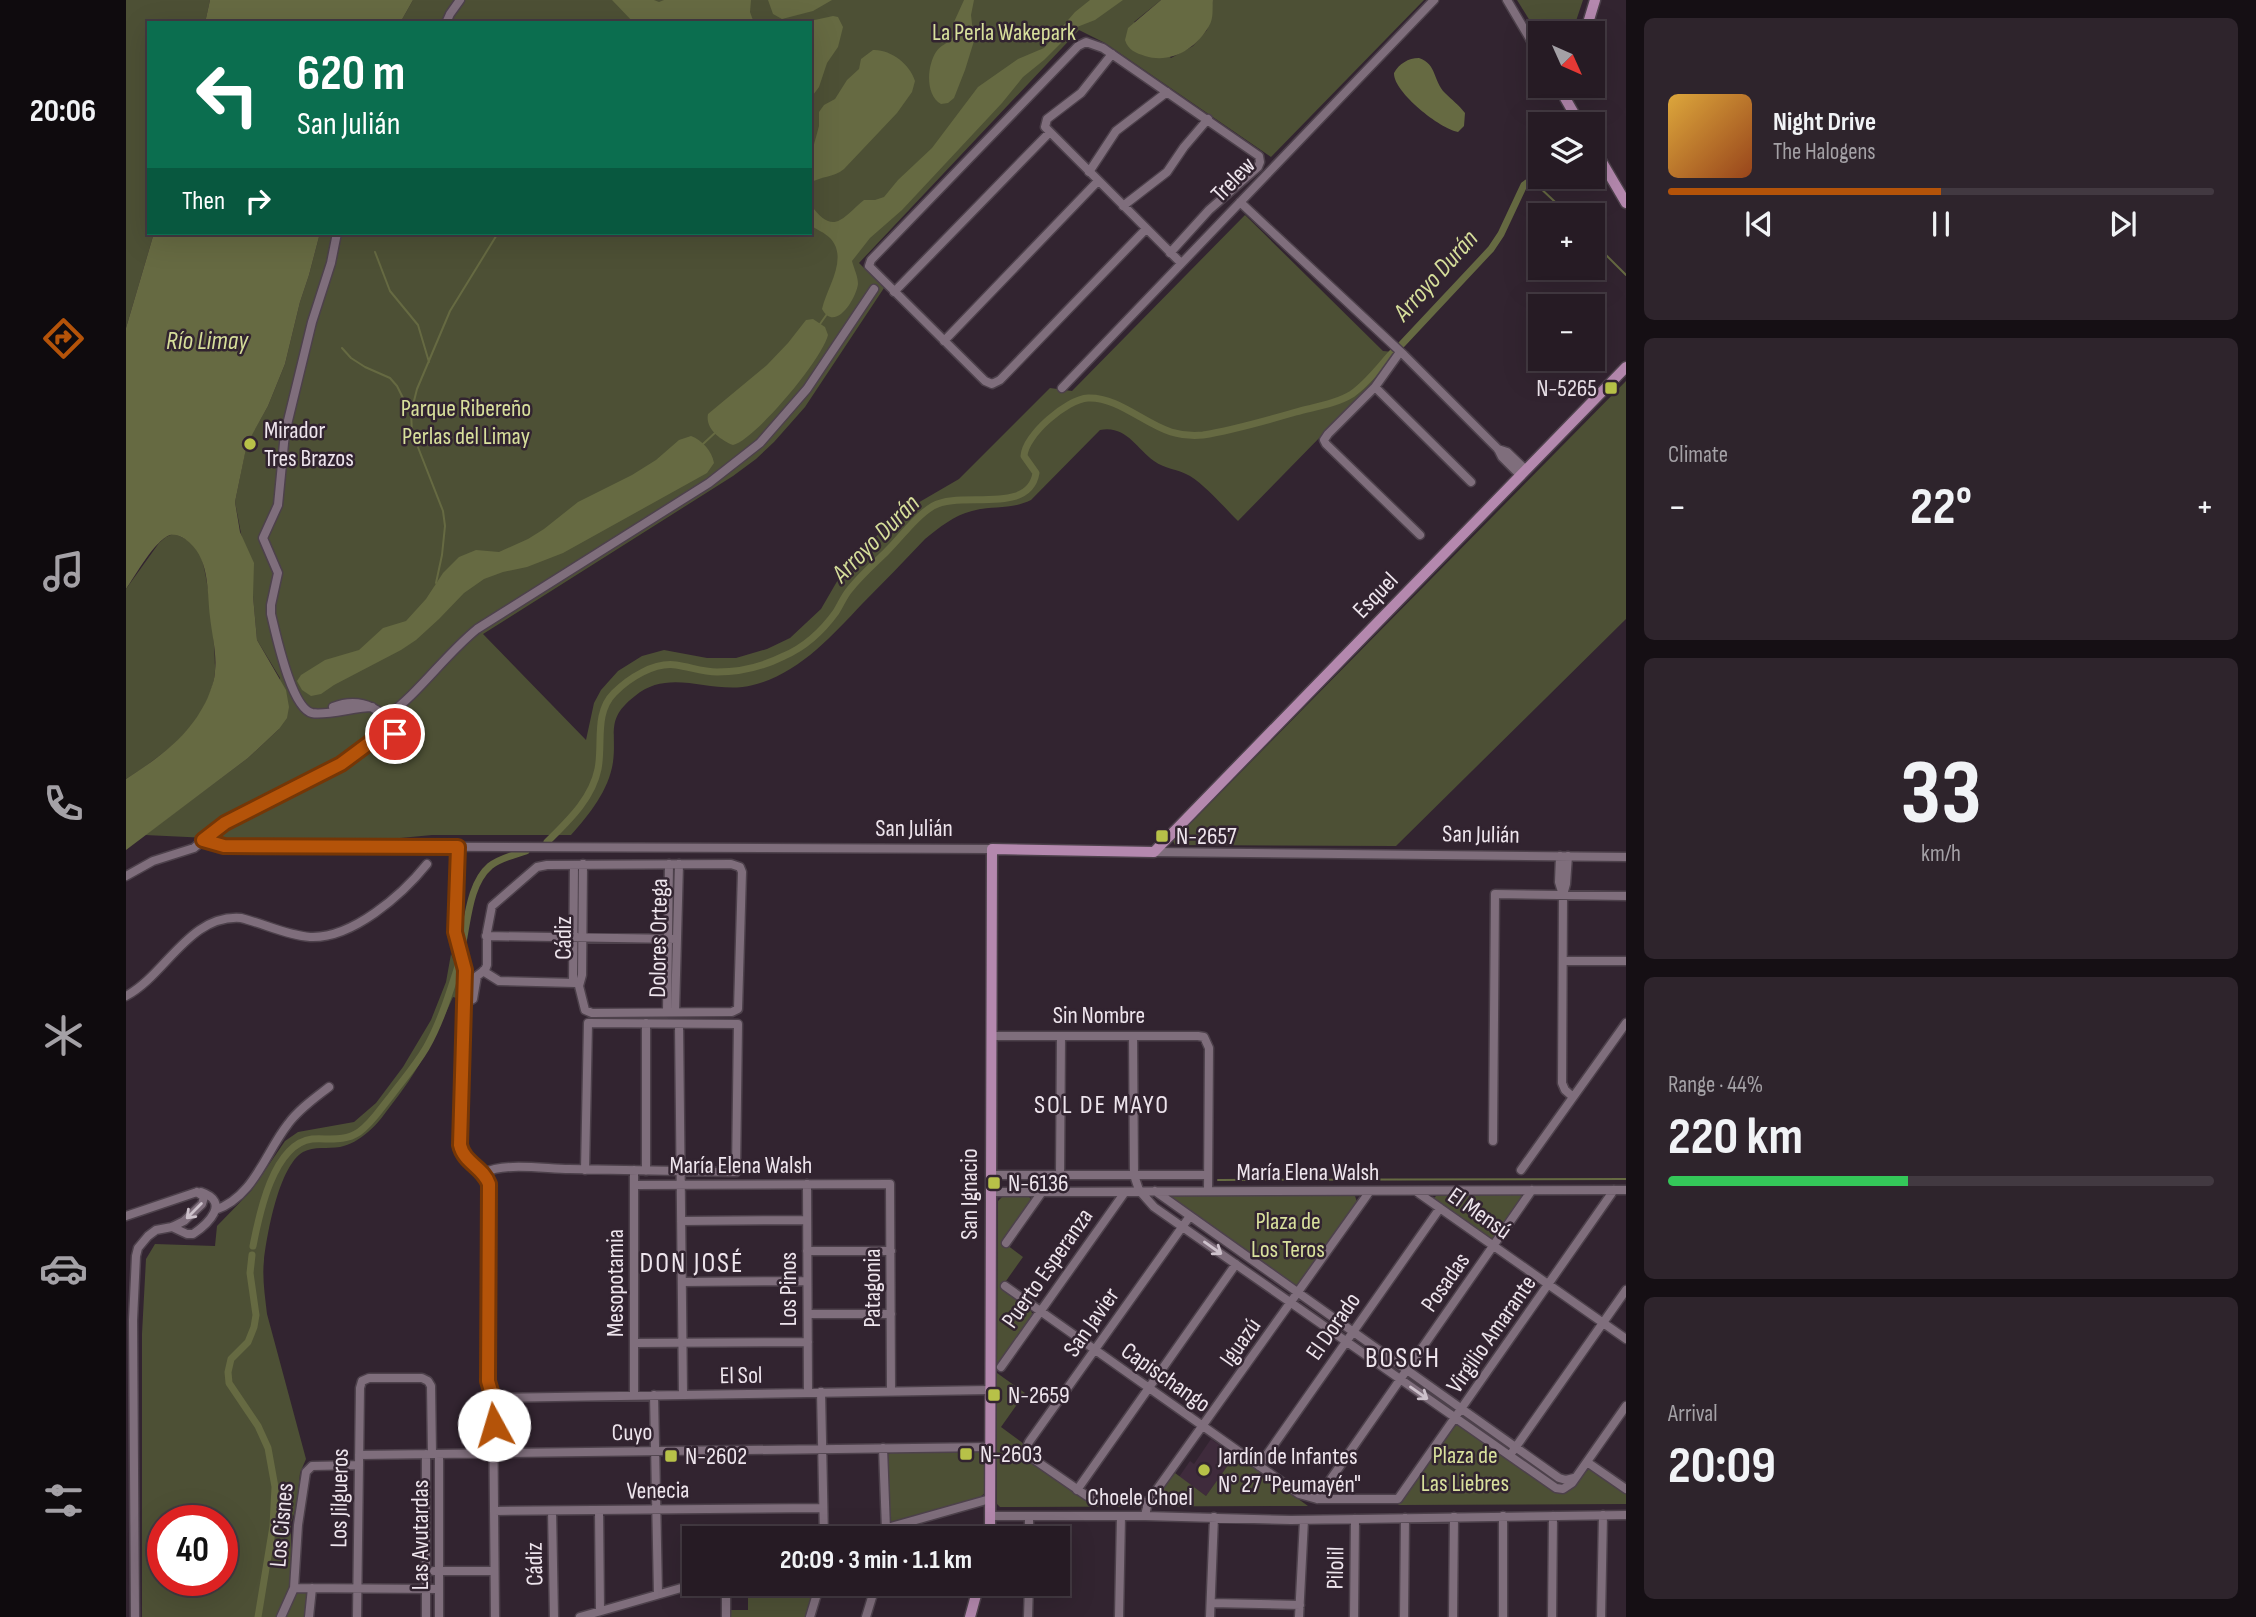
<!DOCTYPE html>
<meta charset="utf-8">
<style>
:root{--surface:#261b24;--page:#2e242c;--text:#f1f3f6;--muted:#a4a1a6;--line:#423941;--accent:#b45309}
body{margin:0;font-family:"Sofia Sans Condensed",sans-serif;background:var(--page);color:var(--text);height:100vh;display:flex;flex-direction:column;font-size:26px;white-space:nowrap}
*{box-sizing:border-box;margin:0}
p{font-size:23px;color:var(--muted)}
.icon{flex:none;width:38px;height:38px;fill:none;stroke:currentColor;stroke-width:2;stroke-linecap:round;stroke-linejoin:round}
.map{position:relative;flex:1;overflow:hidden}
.side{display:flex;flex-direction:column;gap:18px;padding:18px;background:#150f14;width:630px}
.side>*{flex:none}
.guide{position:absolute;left:21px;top:21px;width:665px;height:214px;border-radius:0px;box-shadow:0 7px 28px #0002,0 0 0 2px var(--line);background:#0b6e4f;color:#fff;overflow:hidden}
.needle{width:46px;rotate:135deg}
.controls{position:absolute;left:1402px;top:21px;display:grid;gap:14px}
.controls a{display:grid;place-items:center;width:77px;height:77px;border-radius:0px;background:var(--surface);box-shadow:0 7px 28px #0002,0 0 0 2px var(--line);font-size:35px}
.speed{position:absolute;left:21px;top:1505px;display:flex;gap:14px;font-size:35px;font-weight:700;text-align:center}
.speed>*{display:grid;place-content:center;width:91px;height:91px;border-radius:50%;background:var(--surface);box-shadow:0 7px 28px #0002,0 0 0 2px var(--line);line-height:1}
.speed .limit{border:10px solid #d22;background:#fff;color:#111}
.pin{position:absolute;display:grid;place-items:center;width:60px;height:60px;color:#fff;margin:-30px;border:4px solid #fff;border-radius:50%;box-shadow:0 2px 7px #0007}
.me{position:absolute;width:77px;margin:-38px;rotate:354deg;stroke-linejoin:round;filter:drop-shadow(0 0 5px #0008)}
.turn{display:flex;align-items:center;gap:24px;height:147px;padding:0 35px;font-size:32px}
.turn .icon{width:91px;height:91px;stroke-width:2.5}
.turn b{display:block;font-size:49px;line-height:60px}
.then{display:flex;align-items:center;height:66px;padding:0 35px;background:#0003;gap:14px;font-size:26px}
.big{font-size:52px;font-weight:700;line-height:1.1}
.side .card{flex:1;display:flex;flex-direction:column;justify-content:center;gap:10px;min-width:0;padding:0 24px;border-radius:10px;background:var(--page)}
.side .dial{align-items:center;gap:0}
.dial b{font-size:91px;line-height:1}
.song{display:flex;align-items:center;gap:21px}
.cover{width:84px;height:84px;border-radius:10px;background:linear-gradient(135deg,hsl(40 70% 55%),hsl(20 70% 35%))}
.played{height:7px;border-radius:4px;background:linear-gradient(90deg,var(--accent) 50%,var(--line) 50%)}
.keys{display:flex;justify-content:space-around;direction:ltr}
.heat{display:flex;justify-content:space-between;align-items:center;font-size:38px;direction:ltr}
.charge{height:10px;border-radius:5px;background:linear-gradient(90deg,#34c759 44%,var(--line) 0)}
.trip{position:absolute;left:556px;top:1526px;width:388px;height:70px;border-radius:0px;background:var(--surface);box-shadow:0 7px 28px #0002,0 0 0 2px var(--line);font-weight:700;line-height:70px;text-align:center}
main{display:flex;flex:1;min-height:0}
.tab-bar{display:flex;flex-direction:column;width:126px;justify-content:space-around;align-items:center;background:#0f0b0e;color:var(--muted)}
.tab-bar .icon{width:49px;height:49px}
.tab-bar .on{color:var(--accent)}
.tab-bar b{font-size:32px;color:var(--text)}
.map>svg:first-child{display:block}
</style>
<main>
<nav class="tab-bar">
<b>20:06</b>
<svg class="icon on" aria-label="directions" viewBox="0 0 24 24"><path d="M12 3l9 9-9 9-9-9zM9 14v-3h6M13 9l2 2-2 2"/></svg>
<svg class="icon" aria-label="music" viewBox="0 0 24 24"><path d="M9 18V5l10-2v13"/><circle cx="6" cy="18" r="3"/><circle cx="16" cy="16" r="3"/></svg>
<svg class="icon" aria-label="phone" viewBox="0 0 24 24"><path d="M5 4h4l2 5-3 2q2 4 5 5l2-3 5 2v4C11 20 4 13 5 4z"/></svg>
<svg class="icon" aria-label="climate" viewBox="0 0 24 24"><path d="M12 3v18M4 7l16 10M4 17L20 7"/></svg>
<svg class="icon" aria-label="car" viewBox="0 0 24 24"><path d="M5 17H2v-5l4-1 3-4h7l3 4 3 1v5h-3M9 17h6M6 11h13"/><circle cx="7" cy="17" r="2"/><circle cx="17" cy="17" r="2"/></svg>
<svg class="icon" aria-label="filters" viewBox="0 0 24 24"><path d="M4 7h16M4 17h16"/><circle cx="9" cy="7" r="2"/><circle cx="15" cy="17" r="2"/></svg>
</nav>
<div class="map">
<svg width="1500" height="1617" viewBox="0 0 1500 1617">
<rect width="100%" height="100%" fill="#322430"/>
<path fill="#3f2b3c" d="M1085,1439L1109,1456L1080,1496L1053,1477L1064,1461L1068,1464Z"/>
<path fill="#4d5035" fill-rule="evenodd" d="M0,0H84L79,23H23V233H28L0,328Z
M287,0H1035L1008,22L1045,58L1067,46L1081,30L1087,0H1298L1145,157L979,43L953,30L733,263L758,288L679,407L648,442L630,459L607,476L357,634L460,740L468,703L475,690L492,671L516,656L538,650L581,658H610L641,649L664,638L695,609L713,578L756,530L778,511L833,479L924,388L946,391L1119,215L1257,351L1267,352L1246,384L1112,521C1097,506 1081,487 1064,476C1052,469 1039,469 1028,461C1010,448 1000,425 974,430L905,500C885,510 866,505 846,511C828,515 813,528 799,539C778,561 757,583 736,604C705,637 672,674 627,685C586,696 545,666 509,696C479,719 491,732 487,762C483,790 463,815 445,835H306L211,844L19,835L122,758L153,729L154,678L131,640L127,596L109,502L121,443L142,406L159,364L174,302L183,275L194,233H684V23H274Z
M1391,0H1457L1446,33H1414V37Z
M1500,381V619L1270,846L1049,845L1047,841Z
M47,534C57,536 67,543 73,552C82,568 90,650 89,670C89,678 86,688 83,696C67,734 34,757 0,779V589L33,543L40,537Z
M325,954L333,973L334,999L327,997C309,1037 294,1069 266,1104C259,1113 252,1124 242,1132C234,1139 224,1145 214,1147C202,1149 188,1146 177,1152C153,1166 141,1234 138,1260C136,1278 139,1296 141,1314L180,1459L174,1473L171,1505L165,1523V1586L151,1617H16V1334L20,1259L29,1244L89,1246L91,1226L125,1191L159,1141L172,1132L228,1122L250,1103L277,1067L305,1020L320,982ZM37,1521H96V1580H37Z
M878,1195H901L905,1199V1202L877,1242L897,1257L875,1288L904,1309L907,1315L871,1365L872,1201Z
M1045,1195H1225L1229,1196L1231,1202L1171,1287L1043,1197Z
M1311,1195H1394L1397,1196L1367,1241L1310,1201L1308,1198Z
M871,1373L899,1393L875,1427L898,1444L897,1450L902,1459L956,1497L1027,1499L1036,1490L1049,1473L1080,1496L1110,1454L1182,1506L874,1507L871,1504Z
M1332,1424L1423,1486L1446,1487L1460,1471L1464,1469L1500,1493V1504L1272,1505L1326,1429Z
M767,1452H855L859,1457V1493L854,1497L766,1522L763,1520L761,1459L762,1454Z
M622,1584H691L680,1617H604V1610H622Z
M172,1591L182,1593L181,1617H159Z"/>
<path fill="#666a42" d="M84,0H287L274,23H79Z
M486,0H528L533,2L538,0H625L624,12L628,23H508Z
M642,0H706L687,11L656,19L647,14Z
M838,0H848L845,15L848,41L839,70L828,98L822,103L815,104C799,95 801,66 810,52C814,45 822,44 827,37L828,22Z
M964,0H997L969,20L951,27L918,60L897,77L876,103L776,210L744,238L726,261C728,269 732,276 732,284C730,299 709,333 696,309C701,287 723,258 704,238C698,232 691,230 684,225V204C708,237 716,218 738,200H749L758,197L772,180L806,148L852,87L892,59L918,48L949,12Z
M1035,0H1087C1086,9 1088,18 1083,26C1070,49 1045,64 1019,56C1010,53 1002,50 999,40L1002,28Z
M707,16L712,17L717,27L712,47L701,63L693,87L684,99V23H675Z
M747,50C764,49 784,64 789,81L786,92L771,113L718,169C707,178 695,176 684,183V159L693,126V112L698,105L709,99L721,80L733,69L735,59Z
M1293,58C1311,64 1307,81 1319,93C1326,100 1333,105 1339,113L1338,126L1332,132C1314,129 1267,92 1268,73C1273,64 1282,58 1293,58Z
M28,233H194L183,275L174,302L159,364L142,406L121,444L109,502L114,532L128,563L127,596L131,640L160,690L163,707L161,718L153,729L122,758L0,850V779C34,757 65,735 82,697C85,689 89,679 89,671C91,654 86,635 84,617C81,590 84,556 59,539C54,536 50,534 44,535C29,540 9,576 0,589V328Z
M687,319L699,327L702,335C697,358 630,439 607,445C595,440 579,429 582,414L641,365L662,343L680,320Z
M565,436C576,440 586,451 588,463L581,473L437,553L401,567L377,572L358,579L338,593L313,619L290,640L275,650L208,685L195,694L185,696L176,690L171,681L175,675L199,660L233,650L257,628L280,621L300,599L317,573L333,557L350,550L373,552L402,539L418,529L452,502L506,475L530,460L553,440Z"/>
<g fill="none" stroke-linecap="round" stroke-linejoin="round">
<path stroke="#666a42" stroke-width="2" d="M1400,182L1411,185L1443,215
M1466,241L1500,275
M249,252L264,291L292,325L303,362
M694,324L701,314
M216,348L225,358L239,367L264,378L271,386L284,412
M577,444L591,431
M310,583L316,555L319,526L317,511L286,432L285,413L291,389L324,311L372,233
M1092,1180L1500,1179"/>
<path stroke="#666a42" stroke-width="7" d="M1276,344L1365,249L1375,234L1398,185L1408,178L1424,177
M421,842C442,821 466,799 472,769C477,744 468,713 488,693C503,678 528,662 550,665C564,667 577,672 591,672C614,672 638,666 658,656C679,647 697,630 710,612C715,604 718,596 724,589C735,575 749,563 761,551C776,536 789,517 807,506C834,490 903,516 910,473L898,456C899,435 941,399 962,398C992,397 1017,423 1045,432C1055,435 1066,436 1077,435C1108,430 1139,421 1170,412C1188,407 1210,404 1226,394C1242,383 1254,366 1267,352
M337,942C342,918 344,883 364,866C374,858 388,855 400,851
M127,1246C133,1215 147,1144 186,1139C203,1138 218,1142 233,1132C246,1123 255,1108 265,1096C277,1080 290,1065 300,1048C315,1022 324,991 333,963
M126,1255L124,1273L130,1315L128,1327L122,1342L105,1359L102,1372L103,1383L132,1426L142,1448L149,1487L147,1526L132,1617"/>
<g stroke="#4d414b" stroke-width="11">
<path id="minor" d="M1381,0L1414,56
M320,23L324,14L334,0
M986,54L955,93L921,119L919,127L1055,263
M1432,86L1439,98
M963,172L990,131L1041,92
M1114,202L1278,355L1372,449L1376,457L1395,476
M997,206L1041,172L1058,147L1082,119
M1020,229L874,380L866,384L859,381L743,266L745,260L952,46L960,42L977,48L1133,156L1134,162L1132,167L1083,210L1044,253
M211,233L205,263L186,322L159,433L152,505L137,538L152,573L145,605V614C150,634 165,708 186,713C200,716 229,707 246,707
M768,292L923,133
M818,341L972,181
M1274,352L1249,387L1202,434L1198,440L1200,444L1294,535
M1249,387L1345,482
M936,388L1308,0
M1372,449L1381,452L1400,470
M207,707C230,698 249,705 265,722
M260,717C295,691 318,656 351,629L583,483L634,443L681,389L748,289
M258 729a7 7 0 1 1 14 0a7 7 0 1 1-14 0Z
M77,840L98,846L866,849
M332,847L329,932L339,970L334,1145C338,1165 361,1168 364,1189L362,1381L367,1398L369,1617
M1028,852L1500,857
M1434,856L1433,882L1437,895
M1442,856L1440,884L1437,895L1436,1083L1439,1090L1447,1097
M0,876L27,861L68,848L95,825L215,764L258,732
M360,936L551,939
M1437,961H1500
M357,971L373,981L449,983
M447,982L448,865
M0,996C40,975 63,914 115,918C139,924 160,935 184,937C226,939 276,895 301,864
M338,1004L347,999L351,976L359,970L361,965V932L366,906L411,867L421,865L605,864L614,867L616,872L612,1009L606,1012L466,1013L459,1010L453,986L456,975L457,864
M541,1012L543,864
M549,1012L553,864
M553,1024L557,1395
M865,1036H1072L1078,1037L1083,1048L1082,1191
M1007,1036L1008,1175L1013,1190L1028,1207L1430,1488L1437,1489L1446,1483L1500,1406
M1367,1141L1369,894L1500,896
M1395,1170L1500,1023
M520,1171V1023
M358,1173C378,1162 420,1169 443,1169C499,1170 555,1171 610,1172L612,1024L462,1023L459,1170
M865,1175H1082
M934,1175L935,1036
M681,1184L682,1393
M508,1185L764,1184L765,1391
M1029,1191L1433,1478L1440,1480L1448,1478
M864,1192L1500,1190
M1291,1192L1500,1339
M89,1210C128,1197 139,1153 162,1124C173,1109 189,1098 203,1087
M0,1216L71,1192
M555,1221L681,1220
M46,1227L61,1234H67C82,1224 105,1202 75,1192
M880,1243L916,1192
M681,1251H765
M556,1282L681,1281
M879,1286L1173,1494L1191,1499H1272L1488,1190
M682,1314H765
M508,1343L682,1342
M875,1367L999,1192
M695,1392L698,1538
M508,1395V1170
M528,1395L532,1594
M367,1398L863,1390
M757,1448L760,1529
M1387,1451L1500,1290
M300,1454V1617
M313,1454V1617
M233,1455L864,1447
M1461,1462L1500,1489
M1133,1466L1314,1208
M951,1490L1110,1264
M1191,1499L1406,1190
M1022,1502L974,1499L961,1496L906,1458C900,1453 900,1448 903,1442L1064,1216
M473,1510L474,1611
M368,1511L697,1508
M426,1511L428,1617
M864,1516H1019L1165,1520L1500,1515
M1019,1516L1022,1502L1244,1191
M726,1538L864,1499
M763,1538L767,1527
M903,1538V1517
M308,1571H368
M600,1584V1617
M168,1588L313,1589
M1085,1603L1174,1605
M9,1617L7,1320L10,1256L12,1248L22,1236L30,1230L46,1227L58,1221L76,1204L78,1197L71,1192
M155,1617L168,1588L172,1525L180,1472L186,1466L233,1465
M183,1617L186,1588
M231,1617L234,1388L236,1381L243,1378H296L302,1381L305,1386L306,1454
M454,1617L569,1584
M684,1617L694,1584
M740,1617L750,1584
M902,1617L903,1584
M993,1617L995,1516
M1084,1617L1088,1517
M1173,1617L1178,1520
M1228,1617L1229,1519
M1278,1617L1279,1518
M1327,1617L1328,1517
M1377,1617V1516
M1426,1617L1427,1516
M1475,1617L1477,1515"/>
</g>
<g stroke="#4d414b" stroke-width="13">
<path id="major" d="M1459,33L1469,0
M1443,86L1439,98L1454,124
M1466,145L1500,203
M864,1538L866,849L1028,852L1500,367
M844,1617L853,1584"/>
</g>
<use href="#minor" stroke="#7f6e7c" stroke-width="8"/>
<use href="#major" stroke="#b488ae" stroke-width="10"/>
</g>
<defs><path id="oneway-shaft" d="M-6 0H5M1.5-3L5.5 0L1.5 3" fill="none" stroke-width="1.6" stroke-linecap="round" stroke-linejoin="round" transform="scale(1.75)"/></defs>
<g stroke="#cdc1cb">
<use href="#oneway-shaft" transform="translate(68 1211) rotate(135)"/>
<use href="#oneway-shaft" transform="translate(1087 1248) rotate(35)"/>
<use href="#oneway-shaft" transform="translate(1293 1393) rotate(35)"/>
</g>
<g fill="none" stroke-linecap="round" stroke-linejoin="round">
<g stroke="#753606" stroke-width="18">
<path id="route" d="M269,734L263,736L258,732L215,764L99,823L77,840L98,846L332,847L329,932L339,970L334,1145C338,1163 357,1167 363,1184L362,1381L367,1398L368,1425"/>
</g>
<use href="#route" stroke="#b45309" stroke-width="12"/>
</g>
<g fill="#b7c148" stroke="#322430" stroke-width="2.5">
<rect x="1478" y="381" width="14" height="14" rx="3.5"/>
<circle cx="124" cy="444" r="7"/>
<rect x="1029" y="829" width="14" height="14" rx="3.5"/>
<rect x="861" y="1176" width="14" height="14" rx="3.5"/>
<rect x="861" y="1388" width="14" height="14" rx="3.5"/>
<rect x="833" y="1447" width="14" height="14" rx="3.5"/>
<rect x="538" y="1449" width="14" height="14" rx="3.5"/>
<circle cx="1078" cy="1470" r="7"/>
</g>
<g text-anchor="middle" stroke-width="5" stroke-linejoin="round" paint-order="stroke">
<g font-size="24" fill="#d8e09c" stroke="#322430">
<text x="878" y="40">La Perla Wakepark</text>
<text x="340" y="416">Parque Ribereño<tspan x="340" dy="28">Perlas del Limay</tspan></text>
<text x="1162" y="1229">Plaza de<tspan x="1162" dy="28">Los Teros</tspan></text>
<text x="1339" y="1463">Plaza de<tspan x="1339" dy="28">Las Liebres</tspan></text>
</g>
<g font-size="24" fill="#eee5ed" stroke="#322430">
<text transform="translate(1107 179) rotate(-46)" y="8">Trelew</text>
<text transform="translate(1249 595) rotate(-46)" y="8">Esquel</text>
<text x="788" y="836">San Julián</text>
<text transform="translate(1355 834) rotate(1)" y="8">San Julián</text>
<text transform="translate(437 938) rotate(-90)" y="8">Cádiz</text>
<text transform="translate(532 938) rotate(-89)" y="8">Dolores Ortega</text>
<text x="973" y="1023">Sin Nombre</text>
<text x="615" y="1173">María Elena Walsh</text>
<text x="1182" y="1180">María Elena Walsh</text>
<text transform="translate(843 1194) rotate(-90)" y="8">San Ignacio</text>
<text transform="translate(1354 1213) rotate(35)" y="8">El Mensú</text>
<text transform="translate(921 1268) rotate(-55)" y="8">Puerto Esperanza</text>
<text transform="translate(1319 1282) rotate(-55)" y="8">Posadas</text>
<text transform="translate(489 1283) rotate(-90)" y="8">Mesopotamia</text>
<text transform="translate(746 1288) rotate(-90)" y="8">Patagonia</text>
<text transform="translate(662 1289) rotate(-90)" y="8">Los Pinos</text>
<text transform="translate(965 1322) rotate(-55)" y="8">San Javier</text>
<text transform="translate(1207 1326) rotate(-55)" y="8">El Dorado</text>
<text transform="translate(1365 1334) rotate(-55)" y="8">Virgilio Amarante</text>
<text transform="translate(1114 1342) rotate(-55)" y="8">Iguazú</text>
<text transform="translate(615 1375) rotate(-1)" y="8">El Sol</text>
<text transform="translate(1040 1377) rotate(35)" y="8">Capischango</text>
<text transform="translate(506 1432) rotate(-1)" y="8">Cuyo</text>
<text transform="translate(532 1490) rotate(-1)" y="8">Venecia</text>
<text x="1014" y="1505">Choele Choel</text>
<text transform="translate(213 1498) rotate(-89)" y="8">Los Jilgueros</text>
<text transform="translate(155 1525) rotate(-85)" y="8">Los Cisnes</text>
<text transform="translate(294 1535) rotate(-90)" y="8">Las Avutardas</text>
<text transform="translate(408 1564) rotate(-91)" y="8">Cádiz</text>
<text transform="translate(1209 1568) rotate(-89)" y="8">Pilolil</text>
</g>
<g font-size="24" fill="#eee5ed" stroke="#322430" text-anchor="start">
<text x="1471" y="396" text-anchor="end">N-5265</text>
<text x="138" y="438">Mirador<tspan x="138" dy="28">Tres Brazos</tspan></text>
<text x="1050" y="844">N-2657</text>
<text x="882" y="1191">N-6136</text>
<text x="882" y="1403">N-2659</text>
<text x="854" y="1462">N-2603</text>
<text x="559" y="1464">N-2602</text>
<text x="1092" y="1464">Jardín de Infantes<tspan x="1092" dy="28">N° 27 "Peumayén"</tspan></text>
</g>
<g font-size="26" font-style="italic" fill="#d6de9a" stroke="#322430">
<text transform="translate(1309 275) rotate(-48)" y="9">Arroyo Durán</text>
<text x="81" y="349">Río Limay</text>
<text transform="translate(749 538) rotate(-45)" y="9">Arroyo Durán</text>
</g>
<g font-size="26" letter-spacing="2" fill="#eee5ed" stroke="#322430">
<text x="976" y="1113">SOL DE MAYO</text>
</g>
<g font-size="28" letter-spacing="2" fill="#eee5ed" stroke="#322430">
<text x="566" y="1272">DON JOSÉ</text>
<text x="1277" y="1367">BOSCH</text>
</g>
</g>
</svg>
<div class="controls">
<a><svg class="needle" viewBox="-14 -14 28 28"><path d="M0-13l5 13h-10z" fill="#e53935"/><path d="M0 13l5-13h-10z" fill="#a4a1a6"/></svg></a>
<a><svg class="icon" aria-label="layers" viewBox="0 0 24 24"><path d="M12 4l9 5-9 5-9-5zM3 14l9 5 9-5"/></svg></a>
<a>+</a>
<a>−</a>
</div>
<div class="speed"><div class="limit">40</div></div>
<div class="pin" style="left:269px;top:734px;background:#d93025"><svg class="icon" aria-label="arrive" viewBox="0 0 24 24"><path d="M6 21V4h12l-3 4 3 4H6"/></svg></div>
<svg class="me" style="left:368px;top:1425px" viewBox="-20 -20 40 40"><circle r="19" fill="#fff"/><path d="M0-13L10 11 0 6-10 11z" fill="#b45309"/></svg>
<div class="trip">20:09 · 3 min · 1.1 km</div>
<div class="guide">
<div class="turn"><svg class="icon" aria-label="left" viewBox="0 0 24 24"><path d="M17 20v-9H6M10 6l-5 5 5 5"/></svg><div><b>620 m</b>San Julián</div></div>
<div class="then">Then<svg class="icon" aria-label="right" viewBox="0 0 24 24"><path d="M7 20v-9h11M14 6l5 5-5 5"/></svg></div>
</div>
</div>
<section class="side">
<div class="card">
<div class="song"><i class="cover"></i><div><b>Night Drive</b><p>The Halogens</p></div></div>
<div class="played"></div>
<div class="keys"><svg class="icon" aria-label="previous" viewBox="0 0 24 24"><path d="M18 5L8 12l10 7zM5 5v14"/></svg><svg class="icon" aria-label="pause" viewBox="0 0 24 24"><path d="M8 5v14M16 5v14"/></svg><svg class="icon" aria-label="next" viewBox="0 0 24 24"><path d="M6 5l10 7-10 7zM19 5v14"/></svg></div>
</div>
<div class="card"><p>Climate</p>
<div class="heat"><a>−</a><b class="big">22°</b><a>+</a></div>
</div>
<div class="card dial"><b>33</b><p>km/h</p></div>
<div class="card"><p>Range · 44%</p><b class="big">220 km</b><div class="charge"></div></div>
<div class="card"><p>Arrival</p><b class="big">20:09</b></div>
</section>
</main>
